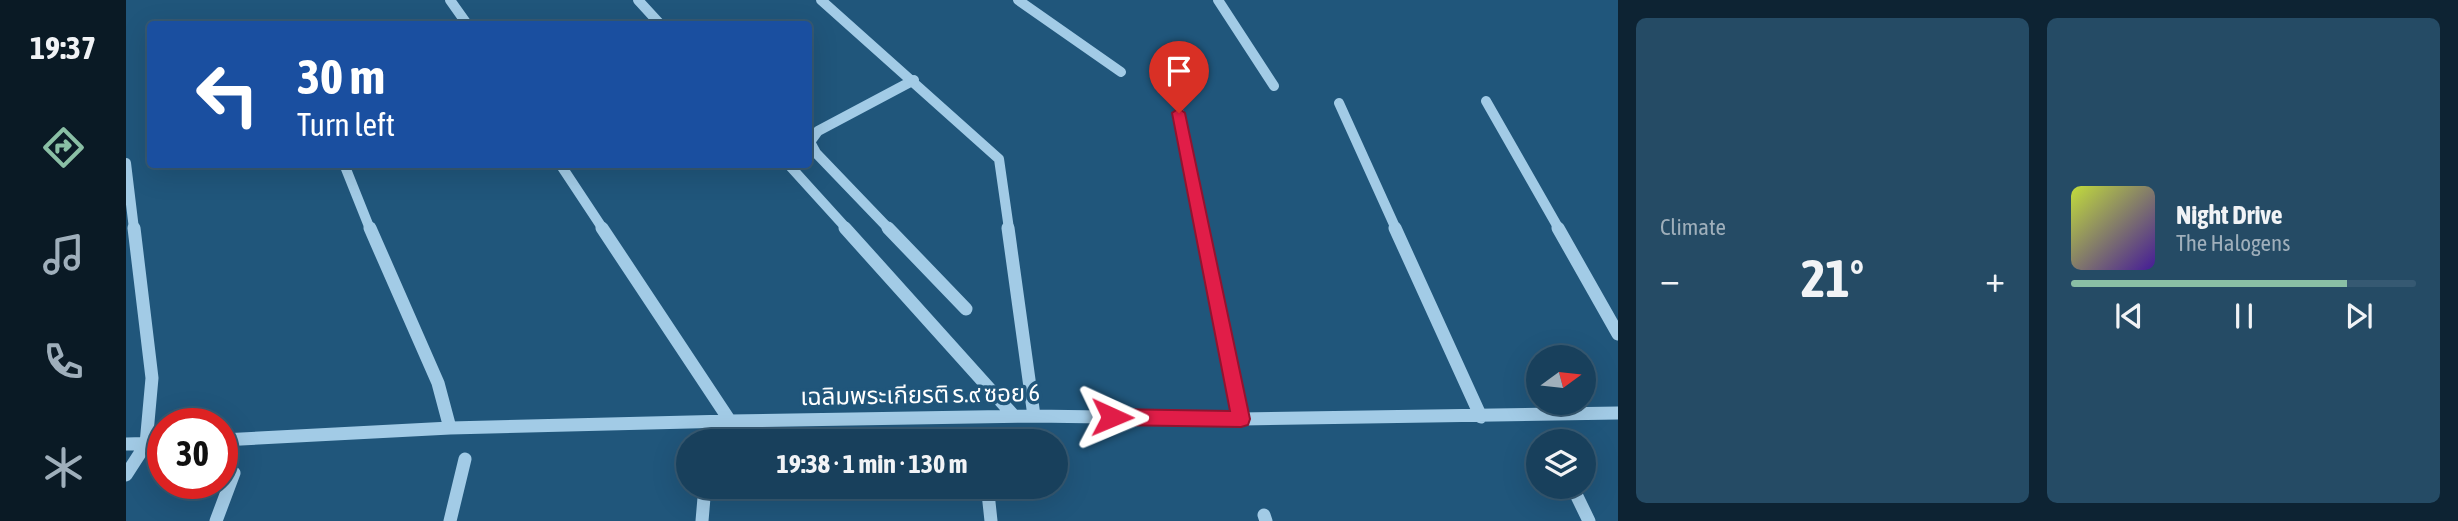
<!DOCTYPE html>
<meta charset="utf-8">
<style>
:root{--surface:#18405c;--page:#254b65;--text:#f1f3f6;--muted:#9fafbb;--line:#365972;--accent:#8abfa5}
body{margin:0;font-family:"Asap Condensed","Noto Sans Thai",sans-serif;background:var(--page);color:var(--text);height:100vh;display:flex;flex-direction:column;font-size:26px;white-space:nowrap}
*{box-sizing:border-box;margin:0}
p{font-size:23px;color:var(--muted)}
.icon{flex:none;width:38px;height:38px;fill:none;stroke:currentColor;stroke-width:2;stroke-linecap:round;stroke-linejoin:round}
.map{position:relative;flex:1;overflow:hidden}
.side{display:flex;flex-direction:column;gap:18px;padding:18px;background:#0d2333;width:840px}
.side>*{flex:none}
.guide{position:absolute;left:21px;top:21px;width:665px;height:147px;border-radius:7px;box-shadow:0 7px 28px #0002,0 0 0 2px var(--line);background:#1a4fa0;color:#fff;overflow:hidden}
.needle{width:46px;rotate:75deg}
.buttons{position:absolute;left:1400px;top:345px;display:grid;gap:14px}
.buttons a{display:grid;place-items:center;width:70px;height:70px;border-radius:50%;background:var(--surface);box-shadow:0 7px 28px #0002,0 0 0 2px var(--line);font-size:35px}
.speed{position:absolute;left:21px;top:408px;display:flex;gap:14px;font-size:35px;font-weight:700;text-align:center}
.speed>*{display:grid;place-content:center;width:91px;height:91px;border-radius:50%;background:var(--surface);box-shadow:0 7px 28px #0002,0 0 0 2px var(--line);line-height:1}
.speed .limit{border:10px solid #d22;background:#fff;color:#111}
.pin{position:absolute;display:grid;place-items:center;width:60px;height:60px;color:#fff;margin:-72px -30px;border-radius:50% 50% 50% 0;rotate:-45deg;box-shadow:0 0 7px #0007}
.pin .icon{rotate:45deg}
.me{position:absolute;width:77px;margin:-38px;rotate:91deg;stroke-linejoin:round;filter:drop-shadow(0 0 5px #0008)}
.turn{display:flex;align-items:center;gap:24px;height:147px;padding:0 35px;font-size:32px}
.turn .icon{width:91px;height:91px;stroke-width:2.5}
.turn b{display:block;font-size:49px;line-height:60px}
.big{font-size:52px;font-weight:700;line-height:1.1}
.side .tile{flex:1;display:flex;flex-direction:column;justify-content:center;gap:10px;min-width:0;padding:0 24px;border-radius:10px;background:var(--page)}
.song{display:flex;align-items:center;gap:21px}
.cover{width:84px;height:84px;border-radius:10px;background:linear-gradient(135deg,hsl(70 70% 55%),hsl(260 70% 35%))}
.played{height:7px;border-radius:4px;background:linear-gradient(90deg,var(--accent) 80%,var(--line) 80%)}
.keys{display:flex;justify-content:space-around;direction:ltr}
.heat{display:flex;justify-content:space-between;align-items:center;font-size:38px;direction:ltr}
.side .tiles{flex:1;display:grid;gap:18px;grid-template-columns:repeat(2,1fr)}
.trip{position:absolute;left:550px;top:429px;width:392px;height:70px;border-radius:35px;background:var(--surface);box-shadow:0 7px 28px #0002,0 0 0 2px var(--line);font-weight:700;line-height:70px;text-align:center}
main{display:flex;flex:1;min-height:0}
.tabs{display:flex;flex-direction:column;width:126px;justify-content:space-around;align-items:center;background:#0a1a25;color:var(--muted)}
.tabs .icon{width:49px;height:49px}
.tabs .selected{color:var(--accent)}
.tabs b{font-size:32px;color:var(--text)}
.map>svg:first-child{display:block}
</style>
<main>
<nav class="tabs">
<b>19:37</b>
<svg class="icon selected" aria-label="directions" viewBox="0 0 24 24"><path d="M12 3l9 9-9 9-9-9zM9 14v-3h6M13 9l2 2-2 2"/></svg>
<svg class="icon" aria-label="music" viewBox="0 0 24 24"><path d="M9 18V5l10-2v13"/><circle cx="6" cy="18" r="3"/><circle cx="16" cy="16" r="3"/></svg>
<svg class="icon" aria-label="phone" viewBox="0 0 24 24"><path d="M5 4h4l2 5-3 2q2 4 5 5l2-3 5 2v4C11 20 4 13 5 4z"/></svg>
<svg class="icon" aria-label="climate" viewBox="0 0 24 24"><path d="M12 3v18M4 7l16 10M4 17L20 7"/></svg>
</nav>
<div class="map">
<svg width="1492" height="521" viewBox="0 0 1492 521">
<rect width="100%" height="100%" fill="#20567b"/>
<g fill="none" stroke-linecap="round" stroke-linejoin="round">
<path stroke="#a2cbe6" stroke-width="10" d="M324,0L341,24
M512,0L534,24
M695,0L873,159L883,229
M892,0L995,72
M1092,0L1148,86
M1360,101L1433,229
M1213,103L1270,229
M1053,113L1077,229
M0,163L8,229
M218,164L244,229
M434,164L477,229
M662,164L721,229
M763,229L690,153L684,142L692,131L788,80"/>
<path stroke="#a2cbe6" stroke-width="13" d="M244,228L312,383L324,428
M476,228L604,421
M719,228L888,416
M762,228L840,309
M882,228L908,416
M1076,228L1115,419
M1269,228L1355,417
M1432,228L1492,334
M96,440L324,428L604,421L908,416L1115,419L1492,413
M0,444L37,443
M0,475L20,444L26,378L8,228
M1446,486L1463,521
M862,493L865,521
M1138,515L1140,521
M90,521L108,473
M324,521L339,459
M576,521L579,486"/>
</g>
<path fill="#e11d48" stroke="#92132f" stroke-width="2" d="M1053,108L1059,113L1124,419L1122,425L1115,427L986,425L980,423L977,417L980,411L986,409L1104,411L1046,113Z"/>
<g text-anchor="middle" stroke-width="7" stroke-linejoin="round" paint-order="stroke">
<g font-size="24" fill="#fff" stroke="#20567b">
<text transform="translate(794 395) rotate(-1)" y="8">เฉลิมพระเกียรติ ร.๙ ซอย 6</text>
</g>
</g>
</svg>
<div class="buttons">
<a><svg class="needle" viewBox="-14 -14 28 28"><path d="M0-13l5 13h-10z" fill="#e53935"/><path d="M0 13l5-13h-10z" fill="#9fafbb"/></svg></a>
<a><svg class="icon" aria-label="layers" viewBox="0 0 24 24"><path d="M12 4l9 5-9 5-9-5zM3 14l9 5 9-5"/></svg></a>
</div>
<div class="speed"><div class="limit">30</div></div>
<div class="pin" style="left:1053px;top:113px;background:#d93025"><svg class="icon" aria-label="arrive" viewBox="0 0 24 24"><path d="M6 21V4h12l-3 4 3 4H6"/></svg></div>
<svg class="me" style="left:986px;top:417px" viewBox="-20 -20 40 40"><path d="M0-17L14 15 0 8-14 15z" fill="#e11d48" stroke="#fff" stroke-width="4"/></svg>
<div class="trip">19:38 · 1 min · 130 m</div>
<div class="guide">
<div class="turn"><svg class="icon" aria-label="left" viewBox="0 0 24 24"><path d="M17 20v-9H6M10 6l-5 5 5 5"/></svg><div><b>30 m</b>Turn left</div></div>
</div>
</div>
<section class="side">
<div class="tiles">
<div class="tile"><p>Climate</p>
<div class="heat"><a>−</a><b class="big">21°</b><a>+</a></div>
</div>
<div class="tile">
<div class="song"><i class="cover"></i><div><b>Night Drive</b><p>The Halogens</p></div></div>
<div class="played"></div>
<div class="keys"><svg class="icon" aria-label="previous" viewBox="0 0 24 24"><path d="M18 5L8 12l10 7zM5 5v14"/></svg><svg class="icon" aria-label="pause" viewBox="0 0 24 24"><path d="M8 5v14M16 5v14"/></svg><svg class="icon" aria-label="next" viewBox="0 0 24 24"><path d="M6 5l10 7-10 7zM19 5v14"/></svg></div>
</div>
</div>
</section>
</main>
